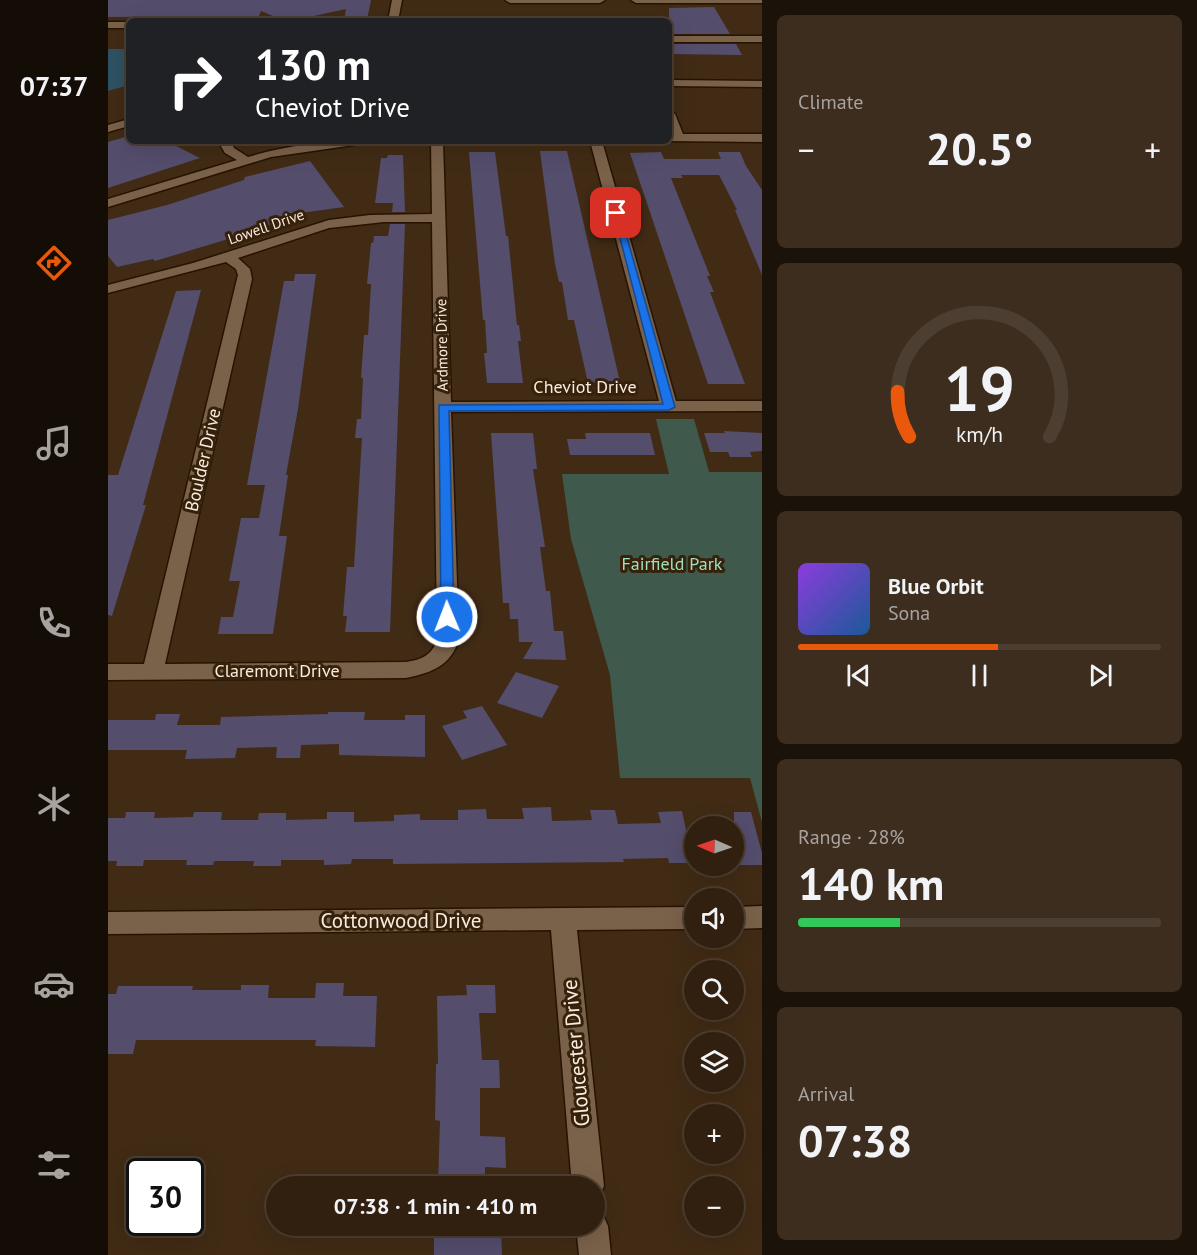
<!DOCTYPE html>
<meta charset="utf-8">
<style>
:root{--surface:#312010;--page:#3d2d1e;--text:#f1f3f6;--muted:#a8a39f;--line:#4c3e30;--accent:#ea580c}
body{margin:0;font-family:"PT Sans",sans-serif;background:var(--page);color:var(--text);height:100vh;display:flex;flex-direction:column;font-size:22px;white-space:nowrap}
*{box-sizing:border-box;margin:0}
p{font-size:20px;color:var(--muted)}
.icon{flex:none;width:33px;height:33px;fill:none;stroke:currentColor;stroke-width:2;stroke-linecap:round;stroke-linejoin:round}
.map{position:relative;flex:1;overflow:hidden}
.side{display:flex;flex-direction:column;gap:15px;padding:15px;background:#1b1209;width:435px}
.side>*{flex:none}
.hud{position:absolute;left:18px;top:18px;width:546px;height:126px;border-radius:9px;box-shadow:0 6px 24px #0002,0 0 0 2px var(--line);background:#202124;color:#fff;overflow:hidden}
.needle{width:39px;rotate:272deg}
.tools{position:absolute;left:576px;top:816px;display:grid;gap:12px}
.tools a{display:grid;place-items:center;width:60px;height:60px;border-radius:50%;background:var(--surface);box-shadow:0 6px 24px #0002,0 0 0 2px var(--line);font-size:30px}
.speed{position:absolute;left:18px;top:1158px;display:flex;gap:12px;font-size:30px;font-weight:700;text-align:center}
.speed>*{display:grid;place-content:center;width:78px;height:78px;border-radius:50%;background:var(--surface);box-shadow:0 6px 24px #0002,0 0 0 2px var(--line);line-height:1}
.speed .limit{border:3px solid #111;border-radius:9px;background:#fff;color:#111}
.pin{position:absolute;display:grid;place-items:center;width:51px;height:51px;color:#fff;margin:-26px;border-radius:12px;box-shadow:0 3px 9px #0006}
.me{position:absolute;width:66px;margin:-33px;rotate:359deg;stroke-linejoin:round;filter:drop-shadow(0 0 4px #0008)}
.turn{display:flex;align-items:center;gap:21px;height:126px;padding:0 30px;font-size:27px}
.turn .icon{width:78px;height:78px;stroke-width:2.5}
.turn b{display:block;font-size:42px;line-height:51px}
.big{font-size:45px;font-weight:600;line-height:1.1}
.side .widget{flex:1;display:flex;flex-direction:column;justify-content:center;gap:9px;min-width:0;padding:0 21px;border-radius:9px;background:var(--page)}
.side .dial{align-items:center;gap:0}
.dial svg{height:156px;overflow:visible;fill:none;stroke:var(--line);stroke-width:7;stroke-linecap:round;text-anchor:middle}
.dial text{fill:var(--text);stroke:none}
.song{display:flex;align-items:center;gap:18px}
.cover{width:72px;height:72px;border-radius:9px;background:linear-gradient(135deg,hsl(270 70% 55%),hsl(210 70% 35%))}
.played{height:6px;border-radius:3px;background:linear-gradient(90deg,var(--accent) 55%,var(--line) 55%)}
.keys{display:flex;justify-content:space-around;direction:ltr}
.heat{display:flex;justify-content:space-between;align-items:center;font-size:33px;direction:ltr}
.charge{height:9px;border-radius:4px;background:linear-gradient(90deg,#34c759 28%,var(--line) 0)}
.trip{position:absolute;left:158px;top:1176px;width:339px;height:60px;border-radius:30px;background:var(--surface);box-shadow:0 6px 24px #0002,0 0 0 2px var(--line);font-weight:600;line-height:60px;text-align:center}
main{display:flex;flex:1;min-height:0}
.tabs{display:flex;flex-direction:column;width:108px;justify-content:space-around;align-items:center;background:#140d06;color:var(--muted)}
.tabs .icon{width:42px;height:42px}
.tabs .selected{color:var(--accent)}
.tabs b{font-size:27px;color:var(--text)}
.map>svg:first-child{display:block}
</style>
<main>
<nav class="tabs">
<b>07:37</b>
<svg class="icon selected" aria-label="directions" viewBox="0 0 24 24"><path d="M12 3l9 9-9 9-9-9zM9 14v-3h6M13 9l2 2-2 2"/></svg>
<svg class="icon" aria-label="music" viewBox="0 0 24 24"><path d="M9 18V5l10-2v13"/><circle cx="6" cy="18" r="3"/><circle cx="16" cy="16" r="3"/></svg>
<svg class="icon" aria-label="phone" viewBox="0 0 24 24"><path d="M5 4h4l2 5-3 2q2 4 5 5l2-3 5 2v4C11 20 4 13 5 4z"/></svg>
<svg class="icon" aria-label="climate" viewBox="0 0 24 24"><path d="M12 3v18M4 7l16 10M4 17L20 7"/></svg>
<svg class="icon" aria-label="car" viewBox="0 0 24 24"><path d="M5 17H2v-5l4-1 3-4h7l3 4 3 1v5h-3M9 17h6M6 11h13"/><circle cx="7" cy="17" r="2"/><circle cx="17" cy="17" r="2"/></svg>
<svg class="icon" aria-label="filters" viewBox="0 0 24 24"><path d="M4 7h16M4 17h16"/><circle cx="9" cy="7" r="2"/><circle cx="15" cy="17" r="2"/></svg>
</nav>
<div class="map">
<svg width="654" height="1255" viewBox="0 0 654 1255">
<rect width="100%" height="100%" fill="#412b15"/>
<path fill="#40594d" d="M548,419H586L601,472H654V822L642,778H512L502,675L463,539L454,474H561Z"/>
<path fill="#2e5264" d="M0,49H21V85L0,91Z"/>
<path fill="#544d6c" d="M0,0H263L259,20L253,21H236L238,9L183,21H177L153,11L151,16L0,17Z
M606,7L622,34H561V8Z
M561,44H628L634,55L561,54Z
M21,136V141H58L92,158L0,188V142Z
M432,151H459L512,382L480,383L466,320H460L454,282H451L447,264Z
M361,152H387L398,236H400L409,325H411L413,341H410L415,383H379L376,353H379L377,320H375Z
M553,152L556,159H613L610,152H632L638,166L654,190V275L627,210H629L611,175H573L575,178H563L602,276H599L606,292H602L637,384H600L522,153Z
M280,155H295L297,212H284L285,203H267L273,158H279Z
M202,161L236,207L186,214L187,216L117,240L47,261L45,259L9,267L0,256V220L59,205L136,180L137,177Z
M282,224H297L282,632H237L239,616H235L239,567H246L254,438H247L249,419H253L255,378H253L256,335H260L263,284H259L263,243H265L266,236H280Z
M187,274H208L190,409L178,475H180L171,536H179L165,634H110L113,617H125L132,581H121L133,518H151L157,485H139L176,281H186Z
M93,290L35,505H38L4,616L0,615V475H10L68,291Z
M616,431L654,433V451L642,452L644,457H622L620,452H602L596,433H617Z
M383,433H425L429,469H425L437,547H432L438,591H442L446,631H455L458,660L415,659L425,642H411L410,619H402L401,603H395Z
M477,433H542L547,455H462L459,439H478Z
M408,672L451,686L434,718L389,703Z
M374,706L399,745L354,760L334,726L359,718L355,711Z
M220,712H257L256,720H297V715H317V757L231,755V744L193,745L192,758H168L169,747L129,748L127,758L77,759L79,750H0V720H47L48,714H72L69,725H112L113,717L220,714Z
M443,807L444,821L484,820L482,810H507L510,824L553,823L550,812L574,811L585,863H561L560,858L515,859L516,862L285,864V859H244L243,864L216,865V860H173V866H145L146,861H106L105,865H78L79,860H36L35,866H8L9,861H0V818H17L18,812H47L46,818L85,817L86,812H114L113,820H150L151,813H178V820L219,819V812H246V822L286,821V815L312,814V820H350V810L378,809L379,819H416L414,808Z
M626,812H643L654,853V865H629L628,860H626Z
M208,983H236L235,996H269L267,1047L207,1046L208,1040H28L25,1054H0V994H8L10,986H85L84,990H133V985H161L160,998H207Z
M358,985H387L388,1013H371L374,1060H391L392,1088H372V1136L397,1137L398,1168L377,1167V1186H330L332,1121L327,1120L328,1064H330L329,996L359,995Z
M326,1230H393L394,1255H326Z"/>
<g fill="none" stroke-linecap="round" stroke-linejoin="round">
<g stroke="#271300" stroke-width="3">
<path id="street" d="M284,0H294L290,21H280Z
M397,0H497L492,3H402Z
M523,0H654V3H528Z
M0,22H21V28H0Z
M561,36H654V42H561Z
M561,80L654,81V87L561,86Z
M561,111L567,114L575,134H654V142L559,141L563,134Z
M21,119V126L0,132V125Z
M110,141H122L126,148L140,157C176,146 214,141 252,141L246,145L163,157L0,207V199L129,160L117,153Z
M323,141H335L343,402L551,401L482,141H494L568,401H654V411L343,412L351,639C343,666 323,673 298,678L0,680V664H36L130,275L128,269L118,262L0,293V285L85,263L221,220L262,215L324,214ZM276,222H324L329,639C325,655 313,660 298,662L57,664L144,279L142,269L130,258L221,228Z
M654,906V928L626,929V907Z
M586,907V929L469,930L496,1186L491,1197L486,1199V1186H464L443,930L0,934V912Z
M486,1211L495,1215L500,1226L503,1255H471L468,1226H486Z"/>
</g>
<use href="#street" fill="#7a614a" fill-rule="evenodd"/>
</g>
<path fill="#1a73e8" stroke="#114b97" stroke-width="1.5" d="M505,211L512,213L567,407L561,410L341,411L346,617L339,622L335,620L333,617L331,405L555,404Z"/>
<g text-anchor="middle" stroke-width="6" stroke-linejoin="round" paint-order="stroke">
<g font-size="15" fill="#faebde" stroke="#36210b">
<text transform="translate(158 227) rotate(-19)" y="5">Lowell Drive</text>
<text transform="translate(334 345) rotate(-91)" y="5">Ardmore Drive</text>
</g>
<g font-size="18" fill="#faebde" stroke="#36210b">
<text x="477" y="393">Cheviot Drive</text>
<text transform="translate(95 460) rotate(-77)" y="6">Boulder Drive</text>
<text x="169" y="677">Claremont Drive</text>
</g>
<g font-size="18" fill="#9edfbe" stroke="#36210b">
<text x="564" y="570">Fairfield Park</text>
</g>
<g font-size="21" fill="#faebde" stroke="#36210b">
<text x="293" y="928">Cottonwood Drive</text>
<text transform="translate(468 1053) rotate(-95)" y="7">Gloucester Drive</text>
</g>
</g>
</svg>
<div class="tools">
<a><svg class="needle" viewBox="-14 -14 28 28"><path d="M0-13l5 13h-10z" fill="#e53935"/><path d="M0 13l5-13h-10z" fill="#a8a39f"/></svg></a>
<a><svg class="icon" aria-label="sound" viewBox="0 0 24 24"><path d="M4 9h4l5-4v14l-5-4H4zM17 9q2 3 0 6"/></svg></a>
<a><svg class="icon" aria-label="search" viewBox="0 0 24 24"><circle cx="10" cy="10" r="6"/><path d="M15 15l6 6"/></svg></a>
<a><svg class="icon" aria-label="layers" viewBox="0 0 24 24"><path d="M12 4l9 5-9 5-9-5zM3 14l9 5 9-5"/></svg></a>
<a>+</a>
<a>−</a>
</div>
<div class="speed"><div class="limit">30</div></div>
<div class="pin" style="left:508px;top:213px;background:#d93025"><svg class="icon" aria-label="arrive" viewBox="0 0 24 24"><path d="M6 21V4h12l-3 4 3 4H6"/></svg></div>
<svg class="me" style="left:339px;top:617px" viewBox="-20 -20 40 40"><circle r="17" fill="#1a73e8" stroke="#fff" stroke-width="3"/><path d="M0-11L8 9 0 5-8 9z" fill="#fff"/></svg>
<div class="trip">07:38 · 1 min · 410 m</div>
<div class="hud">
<div class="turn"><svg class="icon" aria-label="right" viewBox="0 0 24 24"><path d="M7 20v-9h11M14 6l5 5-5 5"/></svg><div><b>130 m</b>Cheviot Drive</div></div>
</div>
</div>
<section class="side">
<div class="widget"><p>Climate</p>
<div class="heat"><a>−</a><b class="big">20.5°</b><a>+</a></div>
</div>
<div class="widget dial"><svg viewBox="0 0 100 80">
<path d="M14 69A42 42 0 1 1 86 69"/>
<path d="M14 69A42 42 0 0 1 8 46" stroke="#ea580c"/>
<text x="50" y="56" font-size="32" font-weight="700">19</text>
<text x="50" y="72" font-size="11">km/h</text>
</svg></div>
<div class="widget">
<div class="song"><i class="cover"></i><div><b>Blue Orbit</b><p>Sona</p></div></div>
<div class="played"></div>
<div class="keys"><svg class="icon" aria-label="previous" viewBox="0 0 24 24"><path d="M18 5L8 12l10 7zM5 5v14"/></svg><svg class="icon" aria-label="pause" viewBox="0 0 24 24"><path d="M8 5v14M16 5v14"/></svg><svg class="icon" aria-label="next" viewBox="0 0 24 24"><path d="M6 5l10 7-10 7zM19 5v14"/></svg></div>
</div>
<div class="widget"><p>Range · 28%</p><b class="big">140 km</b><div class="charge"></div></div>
<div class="widget"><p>Arrival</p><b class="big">07:38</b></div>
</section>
</main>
